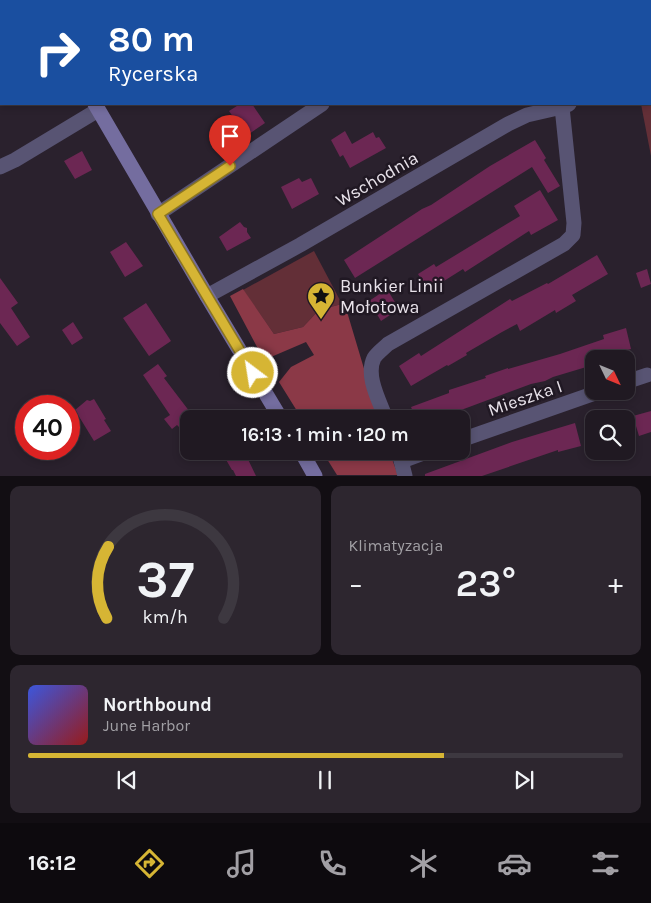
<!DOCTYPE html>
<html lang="pl">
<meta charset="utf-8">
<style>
:root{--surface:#201922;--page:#2d262f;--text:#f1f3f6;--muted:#a2a0a5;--line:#3d3840;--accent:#d6b534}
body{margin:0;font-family:Karla,sans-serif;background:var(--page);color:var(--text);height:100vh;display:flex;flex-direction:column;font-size:19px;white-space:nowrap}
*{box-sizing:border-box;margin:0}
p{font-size:16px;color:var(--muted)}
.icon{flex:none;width:28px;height:28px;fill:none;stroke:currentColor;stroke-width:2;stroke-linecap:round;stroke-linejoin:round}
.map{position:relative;height:476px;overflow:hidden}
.panel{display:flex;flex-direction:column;gap:10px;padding:10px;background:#120e13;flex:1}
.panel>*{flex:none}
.top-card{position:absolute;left:0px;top:0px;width:651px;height:105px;box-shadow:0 2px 8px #0003,0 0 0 1px var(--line);background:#1a4fa0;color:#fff;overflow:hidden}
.needle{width:32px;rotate:133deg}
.tools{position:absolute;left:585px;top:350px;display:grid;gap:10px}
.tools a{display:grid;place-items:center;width:50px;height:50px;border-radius:10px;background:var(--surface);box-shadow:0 2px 8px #0003,0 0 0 1px var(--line);font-size:25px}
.speed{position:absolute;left:15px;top:395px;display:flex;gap:10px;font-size:25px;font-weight:700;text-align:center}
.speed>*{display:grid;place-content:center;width:65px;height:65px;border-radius:50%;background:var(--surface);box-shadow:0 2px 8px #0003,0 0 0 1px var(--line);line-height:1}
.speed .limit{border:8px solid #d22;background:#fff;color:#111}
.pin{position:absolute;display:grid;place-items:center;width:42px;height:42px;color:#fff;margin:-51px -21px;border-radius:50% 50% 50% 0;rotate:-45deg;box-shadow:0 0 5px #0007}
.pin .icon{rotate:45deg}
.me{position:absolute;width:55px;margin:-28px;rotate:329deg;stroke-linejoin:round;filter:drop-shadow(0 0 4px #0008)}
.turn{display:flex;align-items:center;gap:18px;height:105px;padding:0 25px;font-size:22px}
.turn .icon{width:65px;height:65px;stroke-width:2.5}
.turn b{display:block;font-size:35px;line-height:42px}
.big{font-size:38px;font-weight:600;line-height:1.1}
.panel .widget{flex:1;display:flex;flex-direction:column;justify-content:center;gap:8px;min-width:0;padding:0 18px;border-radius:10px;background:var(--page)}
.panel .dial{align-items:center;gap:0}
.dial svg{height:130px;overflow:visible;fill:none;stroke:var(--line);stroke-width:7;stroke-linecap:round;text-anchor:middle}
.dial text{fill:var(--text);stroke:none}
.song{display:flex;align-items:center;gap:15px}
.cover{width:60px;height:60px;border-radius:8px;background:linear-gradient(135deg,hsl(230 70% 55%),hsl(0 70% 35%))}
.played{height:5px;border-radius:2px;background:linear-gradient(90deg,var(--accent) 70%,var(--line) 70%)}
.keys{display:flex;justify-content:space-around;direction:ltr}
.heat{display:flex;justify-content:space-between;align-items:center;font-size:28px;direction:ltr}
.panel .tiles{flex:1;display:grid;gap:10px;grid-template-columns:1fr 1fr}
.widget:last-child{grid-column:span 2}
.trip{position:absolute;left:180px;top:410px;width:290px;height:50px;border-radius:10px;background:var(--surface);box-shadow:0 2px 8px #0003,0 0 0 1px var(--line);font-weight:600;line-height:50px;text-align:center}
.tab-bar{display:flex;height:80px;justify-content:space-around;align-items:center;background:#0d0a0e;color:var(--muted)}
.tab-bar .icon{width:35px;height:35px}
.tab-bar .selected{color:var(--accent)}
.tab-bar b{font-size:22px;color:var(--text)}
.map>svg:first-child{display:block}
</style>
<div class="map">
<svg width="651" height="476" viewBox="0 0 651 476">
<rect width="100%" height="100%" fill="#2a212d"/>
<path fill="#632f37" d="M650,71H651V156L641,104H650Z
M314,251L342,304L319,310L303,327L274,334L243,290Z"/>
<path fill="#8b3947" d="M243,289L274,334L303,327L319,310L342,304L348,315L379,419H302L279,382L291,367L314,355L306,342L264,360L230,296Z
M322,451H389L398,475H337Z"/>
<path fill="#6c2753" d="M240,104H252L265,123L246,136L229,111Z
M345,131L352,144L373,132L376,138L379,137L386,148L350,168L343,155L340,157L331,140Z
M535,140L546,158L544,160L560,186L548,193L532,167L355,278L344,260L422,209L431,205L490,166Z
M82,151L92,170L75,179L64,161Z
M299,178L302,182L311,178L319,194L292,209L281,187Z
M540,190L558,220L531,235L529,231L465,272L463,269L428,291L418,274L434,264L436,267L520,216L514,206Z
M240,222L244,227L247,228V232L251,238L227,251L219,237Z
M126,242L143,266L125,277L110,252Z
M597,255L608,274L572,295L576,301L556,313L555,310L520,331L517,324L502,332L466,353L467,355L448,366L447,365L411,386L399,366L419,353L421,356L510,299L512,301L547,283L548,284Z
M647,269L651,284L641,288L636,273Z
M0,278L18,303L11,308L30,337L17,346L0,323Z
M387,289L399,309L381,321L369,301Z
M146,303L171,341L149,356L123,318Z
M73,322L83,338L72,345L62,330Z
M626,328L631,349L594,359L592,360L593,365L553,377L545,381L531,384L437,419H416L411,407L449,393V390L486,378L485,376L508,368V369L560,354L604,339L603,335Z
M158,364L167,376L164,378L193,416L179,427L177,425L172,429L164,419L170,415L143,375Z
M94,399L106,419L104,420L111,431L94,441L75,410L87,400L90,401Z
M651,411V432L639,436L633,416Z
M575,423L581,446L558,452V450L482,476H425V474L512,442Z
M221,451H244L256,476H236L233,470H232Z"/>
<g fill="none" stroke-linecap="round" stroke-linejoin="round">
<path stroke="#585473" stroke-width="15" d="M167,1L169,0
M650,56H651
M0,167L15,160L98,110
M158,214L322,104
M207,296L300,245L508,124L527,115L562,107L569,104
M626,382L647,375
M386,419C380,402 365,376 374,358C377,353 384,348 388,344L564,244L573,235L574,223L562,107
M461,440L601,391
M399,453L405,476
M402,461L429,451"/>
<path stroke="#746d9f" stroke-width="15" d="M45,0V1
M95,104L207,296L281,419
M301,451L315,476"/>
</g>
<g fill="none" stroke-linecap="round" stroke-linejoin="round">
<g stroke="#8b7622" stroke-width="12">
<path id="route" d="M230,166L158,214L253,373"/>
</g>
<use href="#route" stroke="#d6b534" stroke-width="9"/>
</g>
<defs>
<g id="sight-pin" transform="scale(1.4375)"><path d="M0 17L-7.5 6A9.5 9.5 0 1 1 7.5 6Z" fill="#d6b534" stroke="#201823"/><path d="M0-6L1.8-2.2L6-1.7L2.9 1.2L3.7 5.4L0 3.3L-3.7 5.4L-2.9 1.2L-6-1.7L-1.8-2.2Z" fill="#111"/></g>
</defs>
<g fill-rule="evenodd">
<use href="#sight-pin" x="321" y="296"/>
</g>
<g text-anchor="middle" stroke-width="5" stroke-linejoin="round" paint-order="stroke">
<g font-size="18" fill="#e8e2ea" stroke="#201823">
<text transform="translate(377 179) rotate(-30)" y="6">Wschodnia</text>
<text transform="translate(525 398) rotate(-19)" y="6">Mieszka I</text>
</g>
<g font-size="18" fill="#e8e2ea" stroke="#201823" text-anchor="start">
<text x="340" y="292">Bunkier Linii<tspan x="340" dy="21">Mołotowa</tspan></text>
</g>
</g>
</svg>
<div class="tools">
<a><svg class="needle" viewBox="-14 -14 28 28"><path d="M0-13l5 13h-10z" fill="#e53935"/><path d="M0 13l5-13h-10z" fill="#a2a0a5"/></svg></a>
<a><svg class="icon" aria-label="search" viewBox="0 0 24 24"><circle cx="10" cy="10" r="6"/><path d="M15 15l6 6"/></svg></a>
</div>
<div class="speed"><div class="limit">40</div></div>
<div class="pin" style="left:230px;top:166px;background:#d93025"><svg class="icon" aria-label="arrive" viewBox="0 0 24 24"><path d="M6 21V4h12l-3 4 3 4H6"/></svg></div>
<svg class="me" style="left:253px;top:373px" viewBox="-20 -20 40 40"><circle r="17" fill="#d6b534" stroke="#fff" stroke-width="3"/><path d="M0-11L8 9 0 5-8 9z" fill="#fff"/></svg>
<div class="trip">16:13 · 1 min · 120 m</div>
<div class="top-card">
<div class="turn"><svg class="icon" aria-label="right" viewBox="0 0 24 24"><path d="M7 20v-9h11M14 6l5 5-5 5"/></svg><div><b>80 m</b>Rycerska</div></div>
</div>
</div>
<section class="panel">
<div class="tiles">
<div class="widget dial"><svg viewBox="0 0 100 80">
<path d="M14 69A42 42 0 1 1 86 69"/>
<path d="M14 69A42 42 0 0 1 15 25" stroke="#d6b534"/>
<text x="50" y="56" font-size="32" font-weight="700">37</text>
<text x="50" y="72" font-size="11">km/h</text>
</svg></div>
<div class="widget"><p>Klimatyzacja</p>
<div class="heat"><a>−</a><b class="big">23°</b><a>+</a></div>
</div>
<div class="widget">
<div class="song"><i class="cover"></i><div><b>Northbound</b><p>June Harbor</p></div></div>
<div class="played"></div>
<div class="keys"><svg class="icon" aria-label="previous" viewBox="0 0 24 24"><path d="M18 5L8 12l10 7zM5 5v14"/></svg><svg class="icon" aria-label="pause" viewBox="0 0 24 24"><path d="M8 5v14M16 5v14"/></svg><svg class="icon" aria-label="next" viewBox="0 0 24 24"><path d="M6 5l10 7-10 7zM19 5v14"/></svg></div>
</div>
</div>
</section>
<nav class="tab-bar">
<b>16:12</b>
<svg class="icon selected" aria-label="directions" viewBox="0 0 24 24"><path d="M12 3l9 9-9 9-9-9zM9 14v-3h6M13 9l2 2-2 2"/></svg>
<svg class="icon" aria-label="music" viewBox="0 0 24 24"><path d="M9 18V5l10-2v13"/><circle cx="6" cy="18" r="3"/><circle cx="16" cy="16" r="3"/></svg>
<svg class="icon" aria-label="phone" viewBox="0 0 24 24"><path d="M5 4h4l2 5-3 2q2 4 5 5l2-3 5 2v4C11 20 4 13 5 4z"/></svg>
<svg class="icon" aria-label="climate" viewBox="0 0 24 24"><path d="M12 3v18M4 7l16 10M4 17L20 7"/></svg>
<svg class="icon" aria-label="car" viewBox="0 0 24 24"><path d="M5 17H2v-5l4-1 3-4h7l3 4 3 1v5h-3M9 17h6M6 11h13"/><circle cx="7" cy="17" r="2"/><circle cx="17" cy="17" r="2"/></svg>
<svg class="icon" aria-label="filters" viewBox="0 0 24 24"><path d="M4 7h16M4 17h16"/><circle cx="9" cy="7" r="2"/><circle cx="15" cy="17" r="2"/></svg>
</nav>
